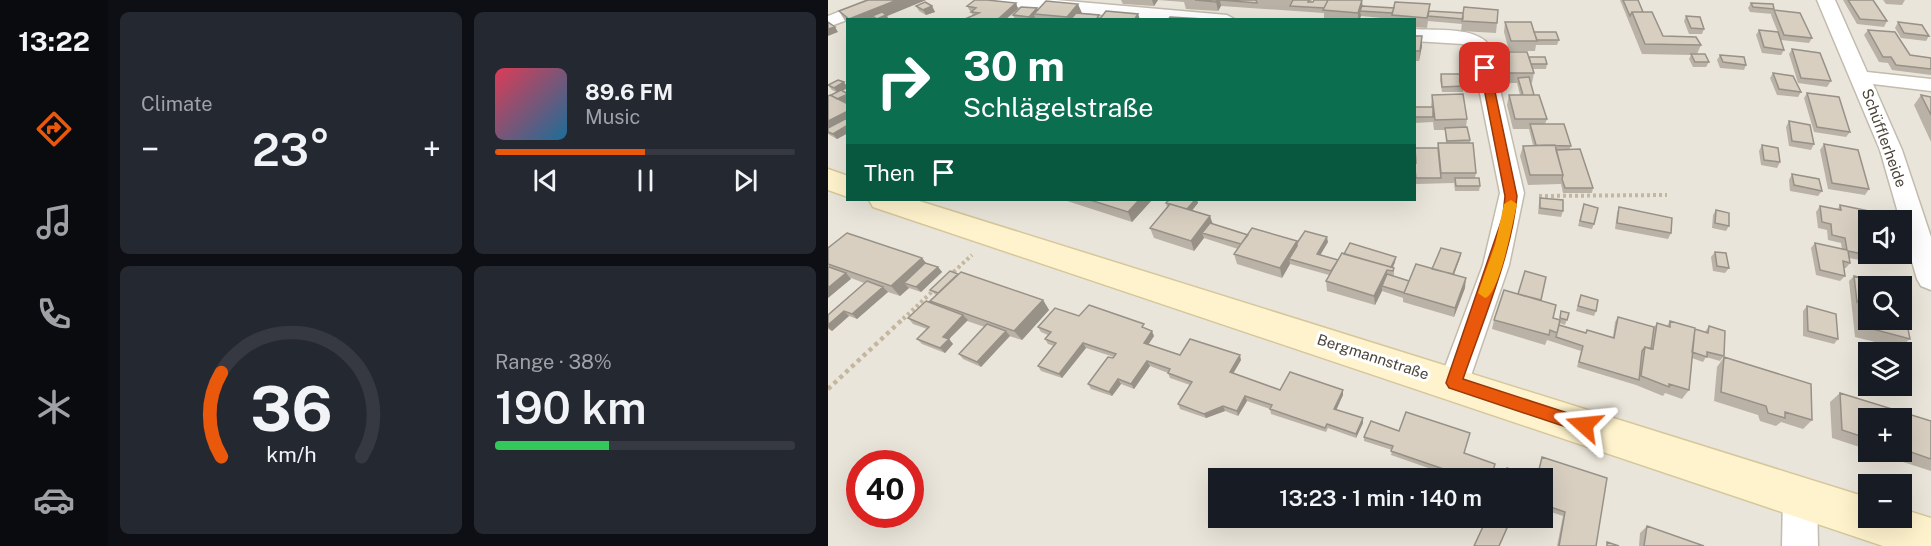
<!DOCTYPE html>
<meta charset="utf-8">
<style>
:root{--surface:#171b24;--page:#242831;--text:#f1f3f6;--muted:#9ea1a6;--line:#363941;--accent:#ea580c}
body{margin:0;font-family:"Public Sans",sans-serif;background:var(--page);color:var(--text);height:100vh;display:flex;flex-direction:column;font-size:22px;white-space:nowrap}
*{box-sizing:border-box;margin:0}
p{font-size:20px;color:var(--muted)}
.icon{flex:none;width:33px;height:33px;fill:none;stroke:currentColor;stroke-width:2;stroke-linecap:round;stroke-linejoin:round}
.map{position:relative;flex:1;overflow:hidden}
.details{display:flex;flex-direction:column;gap:12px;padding:12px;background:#0d0f14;width:720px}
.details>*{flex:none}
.banner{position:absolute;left:18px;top:18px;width:570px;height:183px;border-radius:0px;box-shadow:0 6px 24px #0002;background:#0b6e4f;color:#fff;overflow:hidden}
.tools{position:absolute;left:1030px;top:210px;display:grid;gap:12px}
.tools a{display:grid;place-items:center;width:54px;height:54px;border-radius:0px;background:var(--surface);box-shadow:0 6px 24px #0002;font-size:30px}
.speed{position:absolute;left:18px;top:450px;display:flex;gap:12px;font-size:30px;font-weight:700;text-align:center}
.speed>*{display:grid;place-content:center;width:78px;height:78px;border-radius:50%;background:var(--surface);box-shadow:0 6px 24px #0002;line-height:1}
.speed .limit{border:9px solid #d22;background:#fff;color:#111}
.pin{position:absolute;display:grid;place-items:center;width:51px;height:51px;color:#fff;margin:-26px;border-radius:12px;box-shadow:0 3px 9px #0006}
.me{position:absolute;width:66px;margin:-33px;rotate:288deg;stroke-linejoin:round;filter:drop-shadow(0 0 4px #0008)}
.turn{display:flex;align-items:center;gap:21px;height:126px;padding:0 18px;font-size:27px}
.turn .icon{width:78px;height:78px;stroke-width:2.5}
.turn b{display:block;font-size:42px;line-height:51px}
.then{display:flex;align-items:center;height:57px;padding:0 18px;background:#0003;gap:12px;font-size:22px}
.big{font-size:45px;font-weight:600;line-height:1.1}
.details .card{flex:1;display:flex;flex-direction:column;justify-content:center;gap:9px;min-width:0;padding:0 21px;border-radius:9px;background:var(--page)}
.details .dial{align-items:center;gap:0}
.dial svg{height:156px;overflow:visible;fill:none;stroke:var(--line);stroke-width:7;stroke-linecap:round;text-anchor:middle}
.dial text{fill:var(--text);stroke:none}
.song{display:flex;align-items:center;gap:18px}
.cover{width:72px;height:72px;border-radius:9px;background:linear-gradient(135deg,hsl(350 70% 55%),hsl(200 70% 35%))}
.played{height:6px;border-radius:3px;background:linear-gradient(90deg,var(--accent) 50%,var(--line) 50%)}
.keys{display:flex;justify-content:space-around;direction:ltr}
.heat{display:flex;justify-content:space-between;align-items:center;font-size:33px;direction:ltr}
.charge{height:9px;border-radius:4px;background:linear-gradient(90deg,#34c759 38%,var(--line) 0)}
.details .tiles{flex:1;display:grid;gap:12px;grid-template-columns:repeat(2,1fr)}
.trip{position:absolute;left:380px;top:468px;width:345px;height:60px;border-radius:0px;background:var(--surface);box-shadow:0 6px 24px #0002;font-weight:600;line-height:60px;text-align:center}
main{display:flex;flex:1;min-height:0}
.dock{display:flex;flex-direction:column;width:108px;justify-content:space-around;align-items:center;background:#090b0e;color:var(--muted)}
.dock .icon{width:42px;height:42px}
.dock .on{color:var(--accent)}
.dock b{font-size:27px;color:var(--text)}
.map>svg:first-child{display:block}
</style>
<main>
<nav class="dock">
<b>13:22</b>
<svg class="icon on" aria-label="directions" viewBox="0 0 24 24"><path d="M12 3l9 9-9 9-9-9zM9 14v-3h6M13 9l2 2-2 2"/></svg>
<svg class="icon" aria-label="music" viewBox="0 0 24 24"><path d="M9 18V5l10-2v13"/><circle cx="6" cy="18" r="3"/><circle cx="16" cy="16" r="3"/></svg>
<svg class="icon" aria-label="phone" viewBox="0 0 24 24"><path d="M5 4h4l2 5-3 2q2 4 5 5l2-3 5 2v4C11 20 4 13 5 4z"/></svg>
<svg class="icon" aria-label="climate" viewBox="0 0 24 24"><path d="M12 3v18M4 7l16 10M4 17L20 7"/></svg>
<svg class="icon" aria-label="car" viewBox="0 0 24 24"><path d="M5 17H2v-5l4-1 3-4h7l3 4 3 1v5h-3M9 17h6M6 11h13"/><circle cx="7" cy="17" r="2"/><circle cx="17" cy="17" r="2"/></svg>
</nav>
<section class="details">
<div class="tiles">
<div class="card"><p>Climate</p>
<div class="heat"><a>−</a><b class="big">23°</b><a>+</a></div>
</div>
<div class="card">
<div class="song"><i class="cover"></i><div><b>89.6 FM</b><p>Music</p></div></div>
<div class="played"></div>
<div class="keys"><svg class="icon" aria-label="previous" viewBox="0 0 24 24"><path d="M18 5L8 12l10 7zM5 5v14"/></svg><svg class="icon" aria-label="pause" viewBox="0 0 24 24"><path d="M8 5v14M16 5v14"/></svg><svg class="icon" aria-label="next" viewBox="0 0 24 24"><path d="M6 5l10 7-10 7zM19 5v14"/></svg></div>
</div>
<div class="card dial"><svg viewBox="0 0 100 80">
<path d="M14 69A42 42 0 1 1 86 69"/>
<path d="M14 69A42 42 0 0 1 14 26" stroke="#ea580c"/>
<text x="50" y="56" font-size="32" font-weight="700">36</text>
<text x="50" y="72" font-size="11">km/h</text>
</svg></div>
<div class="card"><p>Range · 38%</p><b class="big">190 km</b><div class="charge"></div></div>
</div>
</section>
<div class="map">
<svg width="1103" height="546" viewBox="0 0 1103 546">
<rect width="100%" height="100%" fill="#f6f3ec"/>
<path fill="#eae5da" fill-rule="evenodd" d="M0,0H1103V546H0ZM20,20H586V200H20ZM1041,220H1074V254H1041ZM1041,286H1074V320H1041ZM1041,352H1074V386H1041ZM1041,418H1074V452H1041ZM32,464H82V514H32ZM390,478H714V518H390ZM1041,484H1074V518H1041Z"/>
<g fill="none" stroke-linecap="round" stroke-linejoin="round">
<g stroke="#c2bbae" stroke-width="3">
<path id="street" d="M41,0H66L63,4L0,27V16Z
M157,0H228L399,15L408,20H330L166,5L160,4Z
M989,0H1007L1039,72L1103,79V91L1045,84L1074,150L1103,237V290L1093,286L1089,279L1052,150Z
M586,29C608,31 648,26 662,46L696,193L681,265L637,393L626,396L615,393L611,383L655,265L672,193L643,49L635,44L586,41Z
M972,479L984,484L989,496L990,546H954L955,496L960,484Z"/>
</g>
<g stroke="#d6c79b" stroke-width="3">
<path id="secondary" d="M0,169L20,176V197L0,190Z
M41,200H88L1041,498V518H1074V509L1103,518V546H1055L45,207Z"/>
</g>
<path stroke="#c4b79f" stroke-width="4" stroke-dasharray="3 3" stroke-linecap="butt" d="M711,196L839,195
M121,276L144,255
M75,319L107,289"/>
<path stroke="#c4b79f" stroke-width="4.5" stroke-dasharray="4 4" stroke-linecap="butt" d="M0,389L77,317"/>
<use href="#street" fill="#fff" fill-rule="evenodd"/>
<use href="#secondary" fill="#fff3cd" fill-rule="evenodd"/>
</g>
<path fill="#bab2a6" d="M40,0H98L59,16L61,20H20V23L17,21L11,11Z
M293,0H330L326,6L295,4Z
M330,0H484L483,2L566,8L602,4L601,11L669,23L668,33L633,31L634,22V24L600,21L599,28L586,27V20H564V19L533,16L531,20H496V13L393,6L390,11L358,9L356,2Z
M792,0H810L815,12L835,36L873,45L869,54L881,62L878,67H865L861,59L863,55L814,54Z
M1015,0H1045L1059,21L1056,27L1029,24Z
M1055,0H1077L1074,5L1058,4Z
M188,3L190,9L145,16L143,12L142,11L139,6Z
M923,3L946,9L944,14L922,12L920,8Z
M88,6H104L107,12L98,15L91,11Z
M210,10L271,15L272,18L310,14L312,20H208L207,18L206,20H187L185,15Z
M946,10L984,38L981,43L953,40L943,15Z
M858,16L876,29L874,34H861L856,21Z
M677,22L731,40L729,45H708L707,51H681L676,32Z
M1070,22L1101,36L1098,41L1073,38L1067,28Z
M931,30L956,50L953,55L934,53L928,35Z
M1040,30L1082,55L1103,58V75L1064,70L1060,63L1051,62L1036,35Z
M586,36H594V46L591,61H586Z
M964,49L1003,81L999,87L970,83L961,54Z
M672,52L701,57L719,64L718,69H705L706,73L704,83H703L706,95L719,119L717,124L743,146L741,150L765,188L764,193H735L733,184L700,185L692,156L695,146L705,145L701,129H685L679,105L681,95H692L689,83H675L670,62Z
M892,55L918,65L916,70L892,68L889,60Z
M945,73L973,92L970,97L949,95L942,78Z
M613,74L635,86V92H614L612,80Z
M0,85L20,94V101L16,102L20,104V133L9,139L0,134V96L8,92L4,90Z
M979,93L1022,132L1018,137L986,132L976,98Z
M604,95L639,119L638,127L642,140V143L648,173L647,178L652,186L651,191H627L626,183L588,184L586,175L587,148H610V143H618L617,130H606L605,122L586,123V107H603Z
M1093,95L1103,97V142L1086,105Z
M961,121L986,144L983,150L961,146L958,127Z
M996,144L1041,189L1037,195L1000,189L992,150Z
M934,145L952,162L949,168L933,165L931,151Z
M964,174L994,191L990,196L962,191L961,180Z
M712,198L735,211L733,217L710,214L711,203Z
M236,200H324L304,222Z
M341,200H369L370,203L364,210L382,216L385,224L420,235L469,241V243L500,242L492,255L510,260L567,262L565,268H566V276L581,281L633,253L632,258L626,275L637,288L626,317L575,302V298L554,291L547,305L499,291L498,281L501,275L462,264L454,278L409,264L406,254L410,249L376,238L366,251L326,238L322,228L339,207L338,203Z
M756,204L766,224L764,229L750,226Z
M1012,205L1059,259L1054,264L1021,258L1022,263L1018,268H1016L1017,276L1012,281L988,275L983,248L987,243L1014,249L1013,243L1000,240L999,230L990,228L988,212L992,206L1009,210Z
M791,207L843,233L840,239L787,229L789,213Z
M888,210L901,226L898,231L884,228L885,215Z
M0,248L94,258L98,263L110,267L114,272L93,292L81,288L72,296L60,292L29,319L21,316L4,331L0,329V315L36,283L23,278L0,298Z
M887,252L901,268L897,273L885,271L883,257Z
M1026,276L1041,286L1082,339L1071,348L1027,337L1021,281Z
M102,290L215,300L221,310L194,340L181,336L153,367L135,359L131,354L157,327L139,321L121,339L125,344L117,353L94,344L89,339L99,329L85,324L80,318L104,303L102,301L108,295Z
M753,295L768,311L766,316L748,311Z
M713,300L725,318L731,320L733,311L741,313L737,325L731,323V325L758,333L785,337L787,322L790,317L826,327L829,323L839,326L842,321L877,332L881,326L896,356L892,361L878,357L875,362L864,358L861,390L854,399L837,393L835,396L808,385L749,367L753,351L719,340L717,345L664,329L666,320Z
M979,306L1010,339L1006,344L975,336V311Z
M210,327L318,329L326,336L320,345L352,355L413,360L405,374L452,390L515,395L508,409L535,423L528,438L500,428L498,432L443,414L442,409L419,401L410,416L397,411L378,418L352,409L350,404L362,385L342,378L340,373L322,366L306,389L293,384L284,396L263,389L260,384L286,357L258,348L234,378L213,371L210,366L226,346L220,344L217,339L220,335L213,332Z
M896,357L984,420L975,429L953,422L948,426L932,421L930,415L886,401L889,367Z
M1074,358L1079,370L1074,374Z
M1037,363L1041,364V386H1048L1045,387L1033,384L1032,368Z
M1012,393L1103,421V471L1044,452H1074V418H1041V450L1004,438L1002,402Z
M536,437L636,453L663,478H647L631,473L629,478L563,455L564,450L536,441Z
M714,457L768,546H729L735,516L714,509V478H708Z
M819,526L876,546H811L812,533Z"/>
<path fill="#979187" d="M69,0H98L59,16L61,20H49L44,16L46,20L21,19Z
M324,0H330L326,6Z
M389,0H397H392L393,6L390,11L388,2Z
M534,0L535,10L532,11L533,16L531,20H530V13Z
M188,3L190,9L177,20H169Z
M250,4L254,13L249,20H240L239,17Z
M104,6L107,12L98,15L95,10Z
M209,8L211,14H206L207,18L206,20H202L201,17Z
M310,14L312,20H306Z
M7,27L10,32L0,36V29Z
M594,36V46L591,61L592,51Z
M16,82L20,88L10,93L6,88Z
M20,94V101L0,111V103Z
M20,111V133L9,139L5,134L0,131V121Z
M311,200H324L304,222L300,212Z
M367,200H369L370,203L358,218L356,212Z
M382,216L385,226L374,233L376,238L366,251L363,241Z
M499,237L500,242L490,259L489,254Z
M469,241L470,251L461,259L462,264L454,278L452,268Z
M633,253L632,258L622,284L623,279Z
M568,257L567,262L563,271L561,270Z
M94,258L102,268L76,283L81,288L72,296L63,286Z
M110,267L114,272L93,292L88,287Z
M559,270V280L554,286V291L547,305L546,296Z
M18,273L23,279L0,298V288Z
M638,278L637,288L626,317L627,308Z
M55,287L60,292L29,319L24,314Z
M215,300L221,310L194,340L186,331Z
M16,311L21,316L4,331L0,327V325Z
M135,315L140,320L121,339L125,344L117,353L112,348L115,337Z
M178,331L182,336L153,367L149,362Z
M324,331L326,336L318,348L316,343Z
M255,343L258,348L234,378L231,374Z
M412,355L413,360L403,377L402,372Z
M319,361L322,366L306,389L303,384Z
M290,379L293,384L284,396L281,392Z
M515,390V395L507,413L506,409Z
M417,396L419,401L410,416L409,411Z
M395,406L397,411L378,418L376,414Z
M535,418V423L528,438V434Z"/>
<path fill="#d8cfc1" stroke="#979187" stroke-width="1.5" d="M40,0H69L21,19L11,11Z
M147,0H159L188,3L169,20L137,19L151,13L143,12L148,8L139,6Z
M367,0H389L388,2Z
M392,0H428L429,3Z
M465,0H481L480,2H485L486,0H500L496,8L462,6Z
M500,0H534L530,13L495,10Z
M795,0H810L815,12H804L802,16Z
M1020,0H1045L1059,21L1032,19Z
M218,1L250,4L239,17L206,14Z
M97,2L104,6L95,10L88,6Z
M567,2L602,4L599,18L564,15Z
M923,3L945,4L946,9L925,7Z
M534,6L566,8L564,13L532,11Z
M193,7L209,8L201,17L185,15Z
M636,7L670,10L669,23L634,21Z
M946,10L972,13L984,38L956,35Z
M278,11L310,14L306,20H271Z
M601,11L635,13V19L600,16Z
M54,12L58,15L49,19L44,16Z
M804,12H824L835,36L868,37L873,45L817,44Z
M248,13L271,15L268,20H242Z
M858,16L872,17L876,29L863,28Z
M342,17L376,19L340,20Z
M0,22L7,27L0,29Z
M677,22H703L709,41H683Z
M1070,22L1094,25L1101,36L1076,33Z
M931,30L950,32L956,50L936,47Z
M1040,30L1067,32L1082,55L1103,58V69L1068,65L1063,57H1055Z
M706,32H728L731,40H709Z
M586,36H594L592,51H586Z
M964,49L992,53L1003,81L973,78Z
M672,52H699L706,73H677Z
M863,54H877L881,62H867Z
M892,55L916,57L918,65L895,62Z
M701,57H717L719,64H703Z
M945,73L965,76L973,92L951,89Z
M613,74H633L635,86L614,87Z
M701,77L706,95H695L690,78Z
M10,80L16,82L6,88L0,85Z
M13,90L20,94L9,99L3,95Z
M979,93L1011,97L1022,132L989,127Z
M635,94L639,119L607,120L604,95Z
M2,95L20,104V111L0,121V96Z
M681,95H711L719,119H687Z
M1093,95L1103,97V115Z
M586,107H605V117H586Z
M19,118L20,125L5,134L0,132V128Z
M961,121L982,125L986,144L964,141Z
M702,124H736L743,146L708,145Z
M639,127L642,140L619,141L617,128Z
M610,143H645L648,173H613Z
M996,144L1030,150L1041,189L1004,183Z
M727,145L735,175H702L695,146Z
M934,145L950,148L952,162L936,160Z
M587,148H610L613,178H588L587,169H586V163H588Z
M752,149L765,188H737L734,179L735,175L728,150Z
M964,174L991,179L994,191L966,185Z
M627,178H651L652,186H628Z
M712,198L735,200V211L712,208Z
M262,200H311L300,212Z
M341,200H367L359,209L338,203Z
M342,204L382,216L363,241L322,228Z
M756,204L770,208L766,224L752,221Z
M1012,205L1050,213L1051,220H1041V254H1058L1059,259L1020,251L1022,263L1015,261L1017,276L992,270L987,243L1019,250L1017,238L1004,235L1003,224L994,222L992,206L1013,210Z
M791,207L844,218L843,233L789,223Z
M888,210L901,213V226L887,223Z
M382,223L420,235L413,244L374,233Z
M424,228L469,241L452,268L406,254Z
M477,231L499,237L489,254L510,260L503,271L461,259L469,246V243Z
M19,233L94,258L63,286L0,264V248Z
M522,243L568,257L563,267L516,254Z
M613,248L633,253L625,274L604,269Z
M887,252L898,253L901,268L889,266Z
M514,253L566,268L565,271L559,270L546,296L498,281Z
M97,263L110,267L88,287L76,283Z
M588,264L638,278L627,308L576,293Z
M1,267L18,273L0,288V268Z
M122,271L130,274L110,293L102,290Z
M697,271L718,277L713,300L690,294Z
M133,272L215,300L186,331L102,301Z
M559,274L581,281L576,293H577L554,286Z
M1026,276L1067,286H1041V300L1033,298L1029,302Z
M39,281L55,287L24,314L16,311L0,325V315Z
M676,290L728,305L725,318L732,320L729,333L722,330L721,335L666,320Z
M753,295L770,300L768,311L750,306Z
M1033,298L1041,300V320H1074V308H1076L1082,339L1037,327Z
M98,301L135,315L115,337L121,339L112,348L89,339L101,327L80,318Z
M261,305L316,324L314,327L324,331L316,343L352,355L362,339L412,355L402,372L452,390L462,372L515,390L506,409L535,418L528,434L499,424L497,428L442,409L444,405L417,396L409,411L395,406L376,414L350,404L364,382L340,373L342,369L319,361L303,384L290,379L281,392L260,384L280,357L285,358L288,354L255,343L231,374L210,366L228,343L217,339L223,332L210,327L227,308L251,316Z
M979,306L1008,314L1010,339L980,331Z
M733,311L741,313L739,320L732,318Z
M790,317L826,327L823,349L817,347L814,351L811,380L751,362L755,346L728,337L731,325L758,333L759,330L786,338Z
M842,321L867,328L861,390L841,384V387L813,376L817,347L825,349L829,323L842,327Z
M159,324L178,331L149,362L131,354Z
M881,326L897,331L896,356L879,352V357L864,352L867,329L880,333Z
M896,357L983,384L984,420L957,412V418L940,413L938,406L893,392Z
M1074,358L1078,359L1079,370L1074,369Z
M1037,363L1041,364V380L1039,379Z
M1012,393L1103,421V459L1074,449V418H1041V439L1014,430Z
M578,412L642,433L636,453L667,464L663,478L632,469L630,474L563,451L565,446L536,437L543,421L571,431Z
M714,457L779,478L768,546H731L737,512L714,504V478H676L679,468L709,478Z
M659,518L679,528L671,546H646Z
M819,526L876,546H816Z
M779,542L791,546H779Z"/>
<path fill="#ea580c" stroke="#983908" stroke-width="1.5" d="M657,64L662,68L689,196C684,254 654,323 635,379L761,420L764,425L761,431L756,433L621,388L618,383L675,216L677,196L652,68Z"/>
<path fill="#f59e0b" d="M683,200L689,204C685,221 672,294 657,298L650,293L667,245L676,204Z"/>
<g text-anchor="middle" stroke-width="6" stroke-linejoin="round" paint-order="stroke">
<g font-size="15" fill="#4b4439" stroke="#fff">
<text transform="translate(1056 138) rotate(70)" y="5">Schüfflerheide</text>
<text transform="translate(545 357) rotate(18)" y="5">Bergmannstraße</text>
</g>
</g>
</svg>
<div class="tools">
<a><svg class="icon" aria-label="sound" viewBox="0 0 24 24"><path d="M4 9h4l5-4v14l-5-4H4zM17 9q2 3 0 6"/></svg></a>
<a><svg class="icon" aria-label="search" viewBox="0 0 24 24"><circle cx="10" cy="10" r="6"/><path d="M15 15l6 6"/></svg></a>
<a><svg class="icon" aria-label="layers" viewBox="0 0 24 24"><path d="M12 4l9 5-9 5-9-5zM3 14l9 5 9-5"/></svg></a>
<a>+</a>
<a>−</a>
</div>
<div class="speed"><div class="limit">40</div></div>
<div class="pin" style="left:657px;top:68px;background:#d93025"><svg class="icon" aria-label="arrive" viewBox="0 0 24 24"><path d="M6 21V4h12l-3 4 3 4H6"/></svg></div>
<svg class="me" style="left:756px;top:425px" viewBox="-20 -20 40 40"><path d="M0-17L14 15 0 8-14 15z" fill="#ea580c" stroke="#fff" stroke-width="4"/></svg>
<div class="trip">13:23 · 1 min · 140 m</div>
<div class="banner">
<div class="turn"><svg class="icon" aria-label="right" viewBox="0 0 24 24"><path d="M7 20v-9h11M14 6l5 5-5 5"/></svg><div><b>30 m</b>Schlägelstraße</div></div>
<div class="then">Then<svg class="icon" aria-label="arrive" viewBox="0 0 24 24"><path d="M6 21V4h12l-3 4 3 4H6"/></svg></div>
</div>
</div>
</main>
